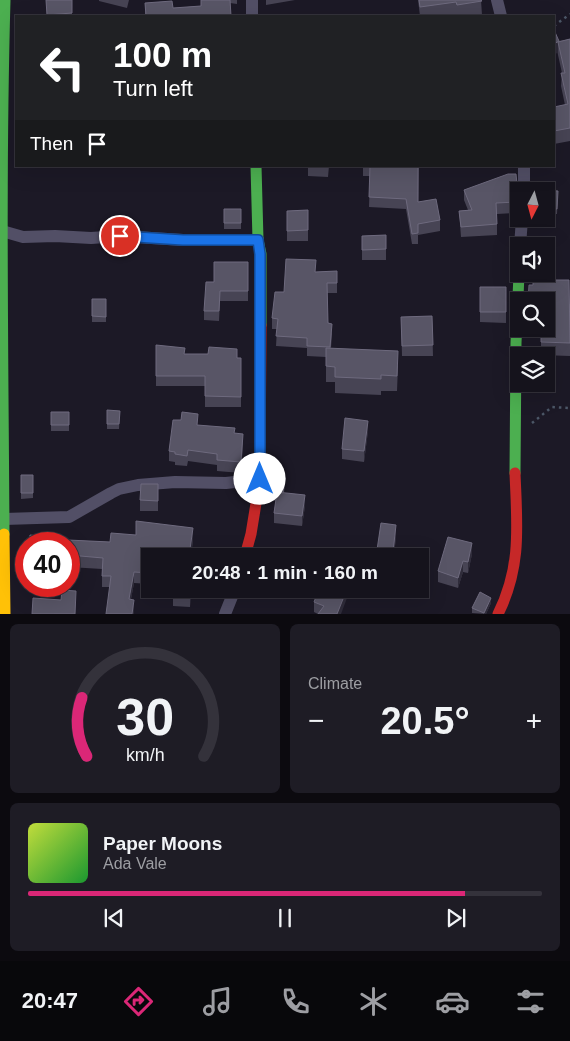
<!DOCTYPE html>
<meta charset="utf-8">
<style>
:root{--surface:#15131c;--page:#1e1c25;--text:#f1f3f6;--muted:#9d9ea3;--line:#34323b;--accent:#db2777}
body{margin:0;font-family:Arial,sans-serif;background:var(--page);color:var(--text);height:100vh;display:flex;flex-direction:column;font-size:19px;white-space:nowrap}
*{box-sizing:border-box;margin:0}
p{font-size:16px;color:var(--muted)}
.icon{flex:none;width:28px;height:28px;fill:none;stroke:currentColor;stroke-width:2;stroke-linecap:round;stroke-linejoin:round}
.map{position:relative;height:614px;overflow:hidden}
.panel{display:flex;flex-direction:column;gap:10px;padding:10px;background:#0c0a0f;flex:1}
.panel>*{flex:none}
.top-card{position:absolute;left:15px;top:15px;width:540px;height:152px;border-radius:0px;box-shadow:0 5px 20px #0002,0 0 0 1px var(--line);background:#202124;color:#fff;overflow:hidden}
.needle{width:32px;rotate:186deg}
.fabs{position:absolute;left:510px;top:182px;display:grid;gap:10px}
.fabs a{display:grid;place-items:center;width:45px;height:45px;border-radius:0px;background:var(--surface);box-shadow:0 5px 20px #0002,0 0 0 1px var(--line);font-size:25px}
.speed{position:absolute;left:15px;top:532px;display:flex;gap:10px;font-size:25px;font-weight:700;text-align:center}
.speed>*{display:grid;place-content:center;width:65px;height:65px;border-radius:50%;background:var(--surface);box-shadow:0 5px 20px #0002,0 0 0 1px var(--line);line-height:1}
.speed .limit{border:8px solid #d22;background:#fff;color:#111}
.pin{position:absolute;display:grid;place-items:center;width:42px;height:42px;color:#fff;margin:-21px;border:2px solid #fff;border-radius:50%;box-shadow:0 1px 5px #0007}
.me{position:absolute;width:55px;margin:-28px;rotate:0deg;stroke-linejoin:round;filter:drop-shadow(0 0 4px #0008)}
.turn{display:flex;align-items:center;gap:18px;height:105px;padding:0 15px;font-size:22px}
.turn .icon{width:65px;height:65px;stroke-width:2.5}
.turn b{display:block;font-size:35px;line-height:42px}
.then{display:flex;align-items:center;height:48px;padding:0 15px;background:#0003;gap:10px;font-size:19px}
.big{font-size:38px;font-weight:800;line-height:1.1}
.panel .card{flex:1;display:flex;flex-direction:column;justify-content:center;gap:8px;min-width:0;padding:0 18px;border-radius:8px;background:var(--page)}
.panel .dial{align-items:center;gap:0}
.dial svg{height:130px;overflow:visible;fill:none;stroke:var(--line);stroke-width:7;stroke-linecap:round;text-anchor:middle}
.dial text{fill:var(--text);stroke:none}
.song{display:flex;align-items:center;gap:15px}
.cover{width:60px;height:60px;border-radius:8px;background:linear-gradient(135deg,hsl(70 70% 55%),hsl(130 70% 35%))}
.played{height:5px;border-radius:2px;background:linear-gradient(90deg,var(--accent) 85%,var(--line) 85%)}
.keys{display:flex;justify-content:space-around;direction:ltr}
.heat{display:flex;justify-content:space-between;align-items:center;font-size:28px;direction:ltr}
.panel .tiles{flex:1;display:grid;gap:10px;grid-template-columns:1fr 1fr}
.card:last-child{grid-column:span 2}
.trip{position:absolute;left:141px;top:548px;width:288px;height:50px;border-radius:0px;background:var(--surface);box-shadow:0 5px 20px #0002,0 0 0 1px var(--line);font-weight:800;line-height:50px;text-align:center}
.tab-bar{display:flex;height:80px;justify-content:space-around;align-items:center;background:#08080b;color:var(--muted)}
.tab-bar .icon{width:35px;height:35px}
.tab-bar .on{color:var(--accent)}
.tab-bar b{font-size:22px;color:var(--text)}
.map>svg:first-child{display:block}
</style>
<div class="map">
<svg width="570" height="614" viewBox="0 0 570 614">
<rect width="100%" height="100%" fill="#1c1926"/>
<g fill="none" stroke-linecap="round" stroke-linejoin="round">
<path stroke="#4c5767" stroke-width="2.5" stroke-dasharray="2.5 4" stroke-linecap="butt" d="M554,26L570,14
M532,423L552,407L570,408"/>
<path stroke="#524f66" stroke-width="12" d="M252,0V16
M497,0L501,16
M524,191V166
M2,231L23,237L55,236L91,238L120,236L183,240H258
M520,246L522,219
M4,519L69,517L111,493L119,489L138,485L175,482L226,483L260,479
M225,614L235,589"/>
<path stroke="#4caf50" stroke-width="11" d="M256,166L258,240L261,254V325
M515,473L516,343L519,274
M4,534C3,356 0,178 5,0"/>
<path stroke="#ffc107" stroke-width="11" d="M4,534L5,614"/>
<path stroke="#c62828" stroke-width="11" d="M245,556L251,534L260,479L261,325
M498,614C522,566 517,525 515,473"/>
</g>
<path fill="#474454" d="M46,0H72V16H47Z
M99,0H129L127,8L99,1Z
M201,0H237V4L230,3L231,16H145V3L173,8L201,6Z
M266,0H295L266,5Z
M418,0H481L482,15L472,16H420Z
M554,30L559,41L570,39V141L554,144V107L565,105L561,86L562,73L558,55Z
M308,166H329L328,177L308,176Z
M363,166H419L418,202L440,220V231L418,235V244H412L406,209L369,207L370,176H363Z
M517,184L519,191V212L517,213L497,214V235L461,237L459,211L468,210L464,200V190Z
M546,191L558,196L557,214H546Z
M224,209H241V229H224Z
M308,210V241H287V211Z
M386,235V260H362V236Z
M248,262V301H220L219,321L204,320V311L214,282Z
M337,271V293H327L328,323L332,334L331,348L398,366L397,391H381V395L335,393V382H326V357L307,356V348L276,346L277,329H272V318L284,292L316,272Z
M480,287L506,298V323L480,322Z
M92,299H106V322H92Z
M546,301L570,304V356L541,355V329Z
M432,316L433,356H402L401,317Z
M156,345L185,354L241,358V407H205V386H156Z
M107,410L120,411L119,429H107Z
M51,412H69V431H51Z
M198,425L235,433L243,444L241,473L217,471V465L188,461L187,466L175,465V462L169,461V451Z
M368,431L364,462L342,459V449Z
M21,475H33V498L21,499Z
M158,484V511H140V500Z
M285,484L284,493L305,506L302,526L274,523V513L276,501L270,500V495Z
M396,536L394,556H377V550Z
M68,540L110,542L193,540L191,556H150V584L134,583L131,599L134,611L110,587H102V569L69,567Z
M472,554L468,573L463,572L458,588L438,582V571Z
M191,589L190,607L173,606V594Z
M350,589V590L318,614L314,612V602Z
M491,603L486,614L472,613V608Z"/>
<path fill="#2f2c3a" d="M558,42V53L554,54V44Z
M519,201V212L517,213V202Z
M368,421V431L364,462V451Z
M243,434V444L241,473V462Z
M305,495V506L302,526V516Z
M396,525V536L394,556H393Z
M193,528V540L191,556H189Z
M472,543V554L468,573V562Z
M463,561V572L458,588V578Z
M134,572V583L129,610V599Z
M190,589H191L190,607Z
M347,589H350V590L341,614H337Z
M491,598V603L486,614H484Z
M134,600V614H132Z"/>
<path fill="#585566" stroke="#6e6a7e" d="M46,0H72V13L47,15Z
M201,0H230L231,16H146L145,3L172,1L173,8L201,6Z
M419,0H481L482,1L457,5L456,2L420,7Z
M554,30L559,41L554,44Z
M570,39V128L554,131V107L568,104L561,73H565L558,42Z
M370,166H418V202L436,199L440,220L418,224V233L412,234L406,199L369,197Z
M508,174H516L517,184L520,188V191H519V201L517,202L496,203L497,224L461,227L459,211L472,210L464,190Z
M544,190L558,191L557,209L546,208V191H544Z
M224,209H241V223H224Z
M308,210V230L287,231V211Z
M386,235V249L362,250V236Z
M286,259L316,260L315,272L337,271V283H327L328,323L332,324L330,347L307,346V338L276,336L278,319L272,318L275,292H284Z
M214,262H248V291H220L219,311H204L206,282H214Z
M533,280H569L570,343L541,342V329H546V301H528L529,285H533Z
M480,287H506V312H480Z
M92,299H106V317L92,316Z
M432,316L433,345L402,346L401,317Z
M156,345L185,348L184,354H208L209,347L237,349V358H241V397L205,396V376H156Z
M326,348L398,351L397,376L381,375V379L335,377V367L326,366Z
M107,410L120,411L119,424H107Z
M51,412H69V425H51Z
M182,412L198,414L197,425L235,428L234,433L243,434L241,462L217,460V454L188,450L187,456L175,454V452L169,451L173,420H181Z
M345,418L368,421L364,451L342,449Z
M21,475H33V493H21Z
M272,477L285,479L283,493L277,492L276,495H270Z
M141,484H158V501L140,500Z
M277,492L305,495L302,516L274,513Z
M136,521L193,528L189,556H150V573L134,572L129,599L134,600L132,614H106L111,576H102L103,558L69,555V544H29L30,535L68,539V540L110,542L111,533L136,535Z
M381,523L396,525L393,552L377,550Z
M448,537L472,543L468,562L463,561L458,578L438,571Z
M268,552L287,553V556H268Z
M174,589H190V596L173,594Z
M319,589H347L337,614H318L324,606L314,602Z
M62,590L76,591L75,614H32L33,598L61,600Z
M480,592L491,598L484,613L472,608Z"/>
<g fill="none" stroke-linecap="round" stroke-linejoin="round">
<g stroke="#114b97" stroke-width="12">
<path id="route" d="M120,236L183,240H258L260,254V479"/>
</g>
<use href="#route" stroke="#1a73e8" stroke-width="9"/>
</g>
</svg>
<div class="fabs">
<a><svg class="needle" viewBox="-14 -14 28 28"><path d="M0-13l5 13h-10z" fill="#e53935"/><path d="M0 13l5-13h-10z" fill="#9d9ea3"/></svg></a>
<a><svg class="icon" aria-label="sound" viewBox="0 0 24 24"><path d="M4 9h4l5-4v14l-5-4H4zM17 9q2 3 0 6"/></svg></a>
<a><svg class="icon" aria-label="search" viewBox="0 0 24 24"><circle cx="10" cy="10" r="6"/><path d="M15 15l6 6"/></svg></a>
<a><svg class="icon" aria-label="layers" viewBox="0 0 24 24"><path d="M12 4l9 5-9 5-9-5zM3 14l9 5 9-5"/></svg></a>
</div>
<div class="speed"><div class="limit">40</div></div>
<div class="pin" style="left:120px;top:236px;background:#d93025"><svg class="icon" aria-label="arrive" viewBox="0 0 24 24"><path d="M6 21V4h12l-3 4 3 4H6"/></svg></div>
<svg class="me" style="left:260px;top:479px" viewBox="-20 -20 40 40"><circle r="19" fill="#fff"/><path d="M0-13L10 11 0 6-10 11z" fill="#1a73e8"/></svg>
<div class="trip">20:48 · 1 min · 160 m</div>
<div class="top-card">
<div class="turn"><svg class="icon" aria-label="left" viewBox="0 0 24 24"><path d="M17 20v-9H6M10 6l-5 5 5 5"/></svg><div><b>100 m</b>Turn left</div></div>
<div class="then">Then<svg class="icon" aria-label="arrive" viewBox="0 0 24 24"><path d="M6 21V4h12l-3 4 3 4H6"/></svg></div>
</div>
</div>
<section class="panel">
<div class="tiles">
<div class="card dial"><svg viewBox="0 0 100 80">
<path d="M14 69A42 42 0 1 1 86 69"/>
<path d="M14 69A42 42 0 0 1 11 33" stroke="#db2777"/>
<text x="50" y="56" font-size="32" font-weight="700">30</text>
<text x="50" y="72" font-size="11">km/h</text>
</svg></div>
<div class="card"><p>Climate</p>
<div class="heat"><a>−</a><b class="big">20.5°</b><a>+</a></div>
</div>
<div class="card">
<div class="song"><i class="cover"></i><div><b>Paper Moons</b><p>Ada Vale</p></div></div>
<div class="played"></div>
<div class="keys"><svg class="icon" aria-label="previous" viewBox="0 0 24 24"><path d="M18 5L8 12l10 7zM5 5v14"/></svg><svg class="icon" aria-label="pause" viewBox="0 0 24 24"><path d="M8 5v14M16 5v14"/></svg><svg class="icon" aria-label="next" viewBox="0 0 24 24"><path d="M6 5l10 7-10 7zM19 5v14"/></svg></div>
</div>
</div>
</section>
<nav class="tab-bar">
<b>20:47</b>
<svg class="icon on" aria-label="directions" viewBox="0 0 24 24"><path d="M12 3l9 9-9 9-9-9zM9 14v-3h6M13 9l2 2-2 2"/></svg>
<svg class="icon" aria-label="music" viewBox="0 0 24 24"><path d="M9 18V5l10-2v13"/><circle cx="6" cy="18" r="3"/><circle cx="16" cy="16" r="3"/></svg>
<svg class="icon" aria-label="phone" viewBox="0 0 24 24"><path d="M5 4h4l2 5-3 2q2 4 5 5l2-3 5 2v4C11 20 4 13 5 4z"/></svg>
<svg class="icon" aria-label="climate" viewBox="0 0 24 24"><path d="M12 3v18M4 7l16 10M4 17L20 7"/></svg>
<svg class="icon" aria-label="car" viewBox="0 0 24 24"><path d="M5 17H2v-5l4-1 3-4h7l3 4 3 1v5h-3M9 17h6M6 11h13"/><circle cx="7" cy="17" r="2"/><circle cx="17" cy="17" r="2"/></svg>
<svg class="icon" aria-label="filters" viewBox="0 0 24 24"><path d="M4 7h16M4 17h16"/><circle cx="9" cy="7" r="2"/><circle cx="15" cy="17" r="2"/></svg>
</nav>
